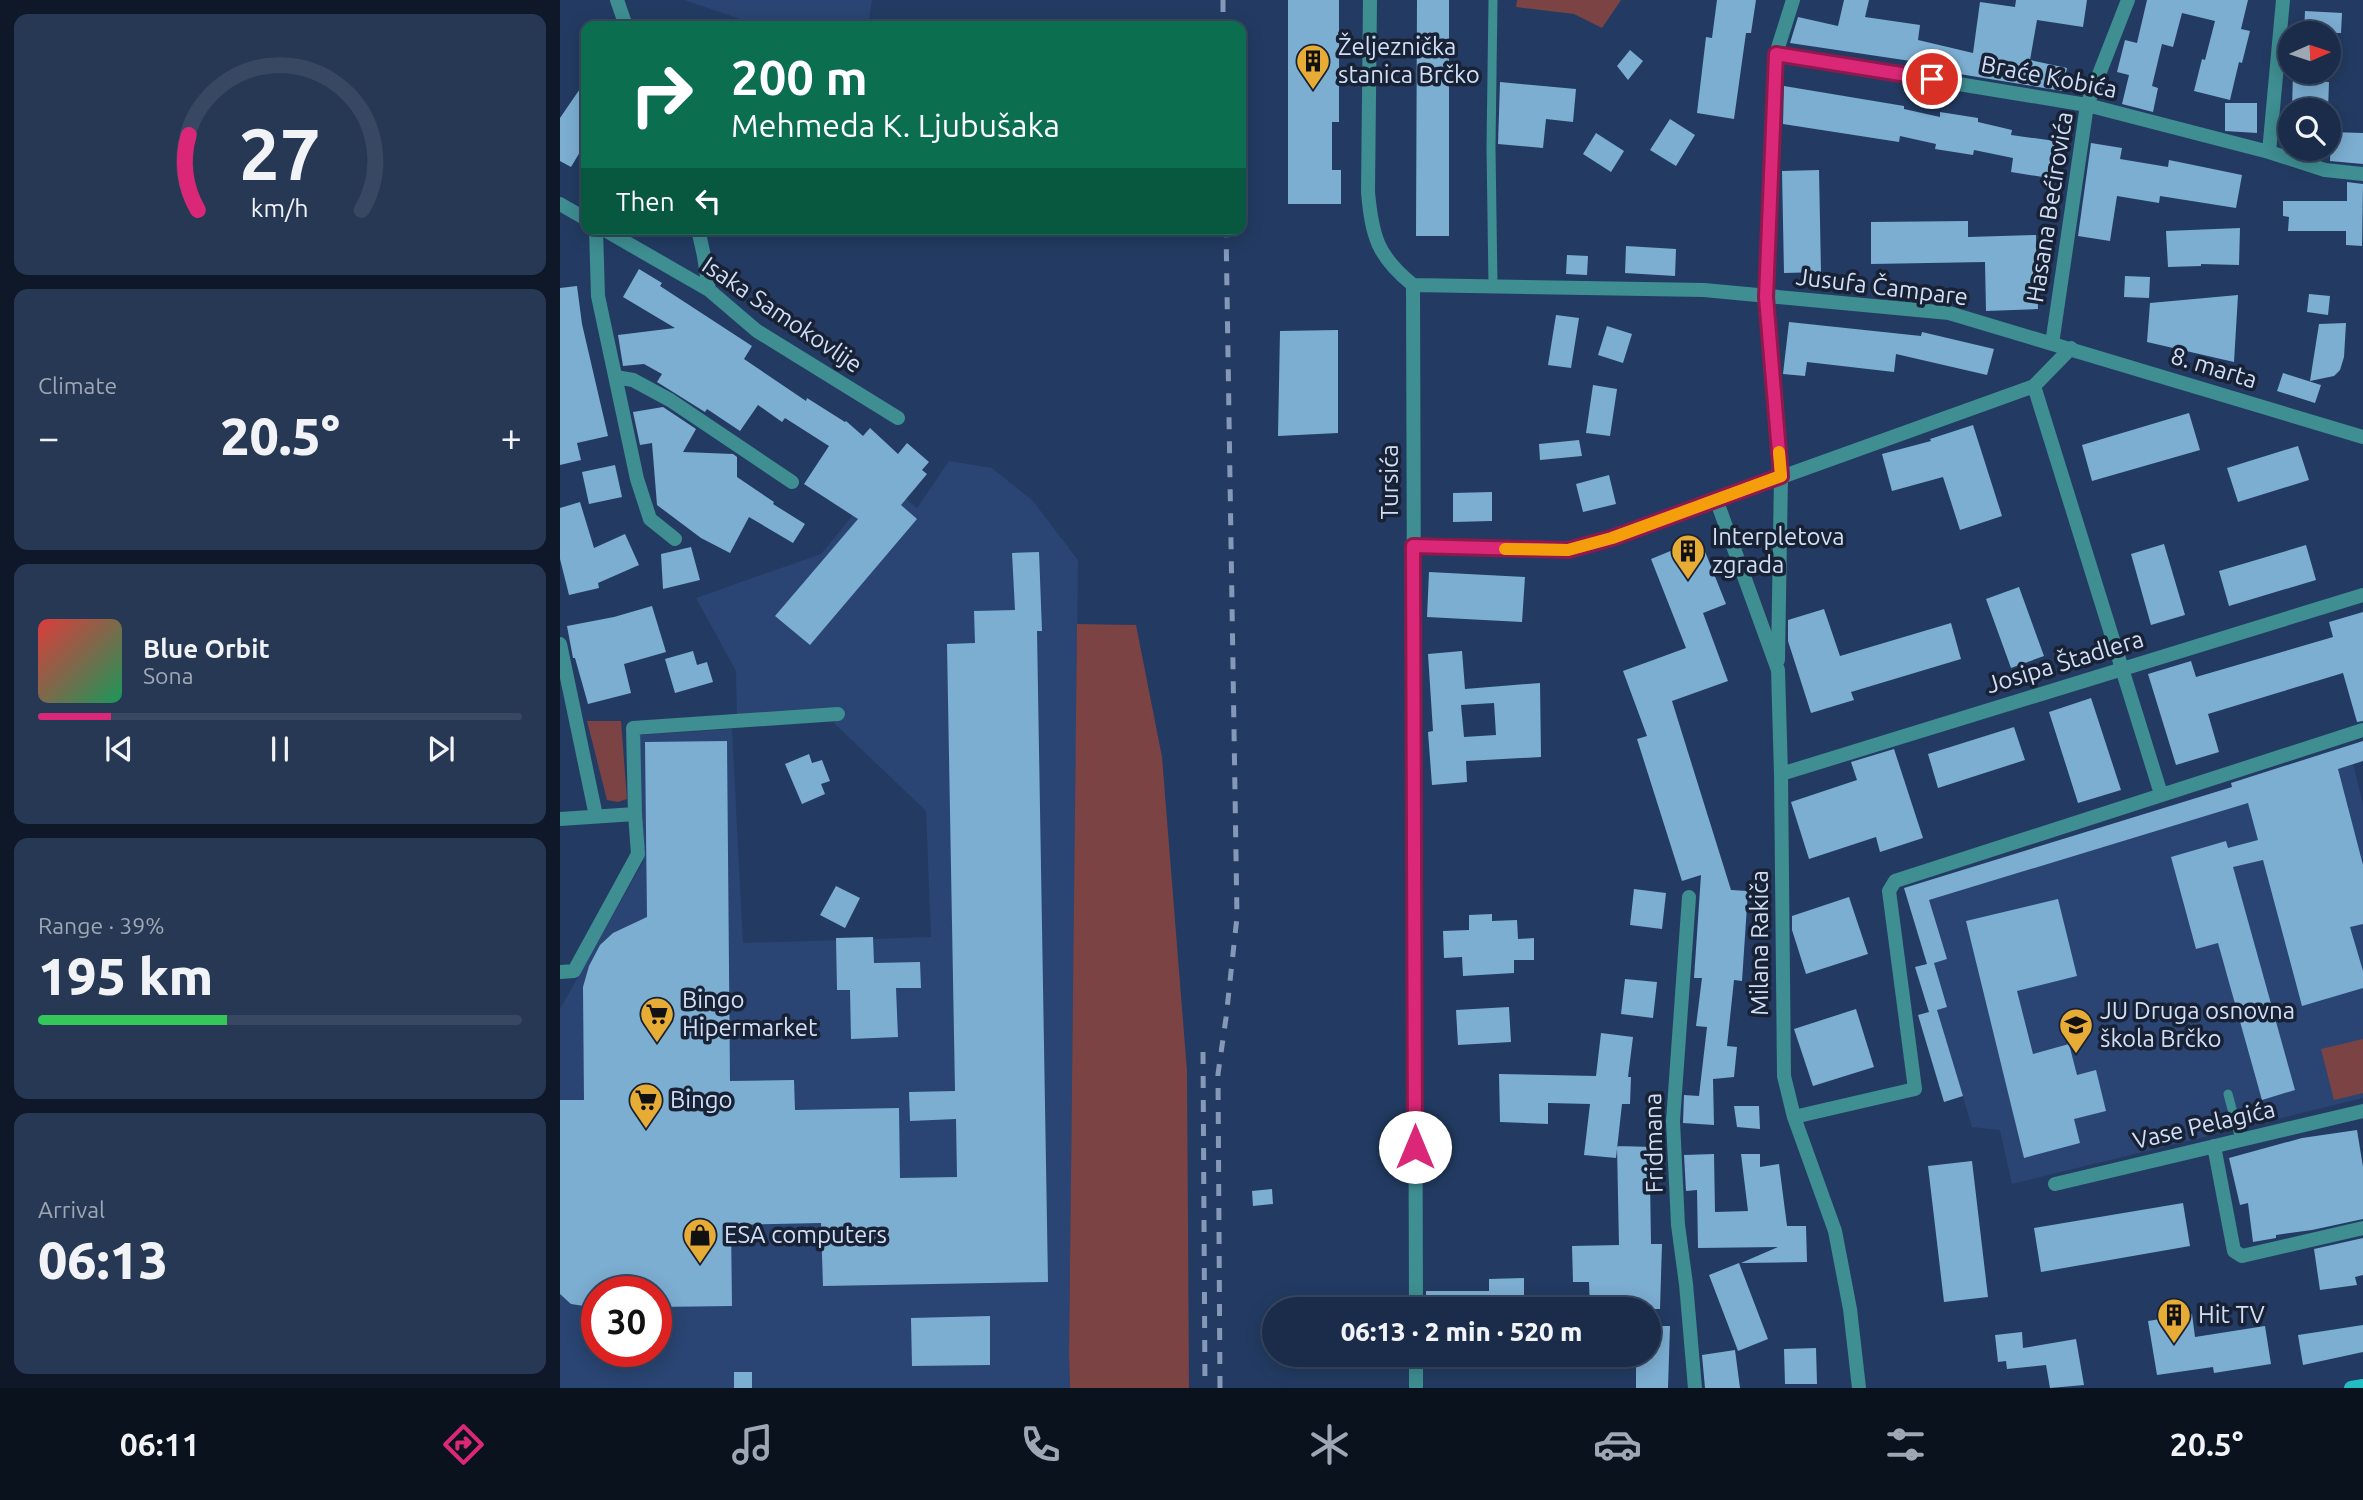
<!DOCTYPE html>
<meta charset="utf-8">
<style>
:root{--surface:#1a2c4a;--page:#273854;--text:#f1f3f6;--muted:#9fa7b5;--line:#384862;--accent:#db2777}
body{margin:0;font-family:Ubuntu,sans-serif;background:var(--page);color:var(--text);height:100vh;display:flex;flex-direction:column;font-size:26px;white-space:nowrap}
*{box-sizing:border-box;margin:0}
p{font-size:23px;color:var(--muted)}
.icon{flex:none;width:38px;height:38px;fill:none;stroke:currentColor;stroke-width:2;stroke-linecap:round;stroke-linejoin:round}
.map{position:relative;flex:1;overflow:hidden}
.sheet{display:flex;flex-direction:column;gap:14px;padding:14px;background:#0e1829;width:560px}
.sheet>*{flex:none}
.hud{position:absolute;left:21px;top:21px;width:665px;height:214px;border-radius:14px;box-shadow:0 4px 18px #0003,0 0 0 2px var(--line);background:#0b6e4f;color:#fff;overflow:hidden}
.needle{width:46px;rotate:87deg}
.tools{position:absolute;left:1718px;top:21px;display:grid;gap:14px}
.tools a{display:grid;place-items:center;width:63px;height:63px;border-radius:50%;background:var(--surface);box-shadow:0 4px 18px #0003,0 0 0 2px var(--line);font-size:35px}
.speed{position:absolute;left:21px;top:1276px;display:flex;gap:14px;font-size:35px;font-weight:700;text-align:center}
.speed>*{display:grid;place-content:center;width:91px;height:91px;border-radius:50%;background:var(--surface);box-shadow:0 4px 18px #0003,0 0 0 2px var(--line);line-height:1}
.speed .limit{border:10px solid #d22;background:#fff;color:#111}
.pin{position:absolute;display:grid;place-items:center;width:60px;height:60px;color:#fff;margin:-30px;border:4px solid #fff;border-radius:50%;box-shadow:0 2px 7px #0007}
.me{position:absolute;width:77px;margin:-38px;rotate:0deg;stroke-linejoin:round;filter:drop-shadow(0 0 5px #0008)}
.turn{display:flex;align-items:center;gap:24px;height:147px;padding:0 35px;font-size:32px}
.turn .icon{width:91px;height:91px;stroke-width:2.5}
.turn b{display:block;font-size:49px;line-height:60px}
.then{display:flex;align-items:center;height:66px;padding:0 35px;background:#0003;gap:14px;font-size:26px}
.big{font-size:52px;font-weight:800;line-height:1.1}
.sheet .card{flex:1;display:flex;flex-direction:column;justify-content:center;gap:10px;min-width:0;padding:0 24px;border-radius:14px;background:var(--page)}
.sheet .dial{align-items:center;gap:0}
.dial svg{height:182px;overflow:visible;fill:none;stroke:var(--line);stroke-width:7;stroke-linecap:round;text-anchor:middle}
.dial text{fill:var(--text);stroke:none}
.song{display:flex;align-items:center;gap:21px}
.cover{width:84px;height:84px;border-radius:10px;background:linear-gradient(135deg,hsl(0 70% 55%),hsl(150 70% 35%))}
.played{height:7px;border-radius:4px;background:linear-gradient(90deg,var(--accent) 15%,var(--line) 15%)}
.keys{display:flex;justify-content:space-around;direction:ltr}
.heat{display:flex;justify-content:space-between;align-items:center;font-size:38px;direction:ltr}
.charge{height:10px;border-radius:5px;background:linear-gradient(90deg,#34c759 39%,var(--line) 0)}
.trip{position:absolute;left:702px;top:1297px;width:399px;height:70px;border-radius:35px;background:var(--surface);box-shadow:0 4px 18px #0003,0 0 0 2px var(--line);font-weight:800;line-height:70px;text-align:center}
.menu{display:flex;height:112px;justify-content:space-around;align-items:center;background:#0a121e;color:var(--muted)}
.menu .icon{width:49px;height:49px}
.menu .selected{color:var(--accent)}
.menu b{font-size:32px;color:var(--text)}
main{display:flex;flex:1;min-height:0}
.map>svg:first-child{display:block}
</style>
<main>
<section class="sheet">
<div class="card dial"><svg viewBox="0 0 100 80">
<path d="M14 69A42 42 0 1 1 86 69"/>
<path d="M14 69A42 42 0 0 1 10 36" stroke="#db2777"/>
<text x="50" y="56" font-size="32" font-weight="700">27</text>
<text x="50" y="72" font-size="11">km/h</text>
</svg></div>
<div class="card"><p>Climate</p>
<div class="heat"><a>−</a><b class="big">20.5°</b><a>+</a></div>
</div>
<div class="card">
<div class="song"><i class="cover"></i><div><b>Blue Orbit</b><p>Sona</p></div></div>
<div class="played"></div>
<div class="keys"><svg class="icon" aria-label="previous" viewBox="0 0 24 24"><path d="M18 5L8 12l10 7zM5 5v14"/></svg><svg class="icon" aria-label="pause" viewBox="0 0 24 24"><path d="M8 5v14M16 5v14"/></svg><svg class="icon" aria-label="next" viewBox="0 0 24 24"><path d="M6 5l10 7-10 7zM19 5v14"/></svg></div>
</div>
<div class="card"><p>Range · 39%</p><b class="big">195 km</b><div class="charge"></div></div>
<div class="card"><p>Arrival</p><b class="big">06:13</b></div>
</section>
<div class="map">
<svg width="1803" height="1388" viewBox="0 0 1803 1388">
<rect width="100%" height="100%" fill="#233b62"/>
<path fill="#2a4573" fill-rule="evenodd" d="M124,0H312L308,26H201Z
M389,461L432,468L473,501L518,560L509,1355L510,1388H0V1009L83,862L79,735L172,729L183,943L371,937L366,811L275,724L270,709L177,715L176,671L136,598L261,554L322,480L357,508ZM37,1292H96V1351H37Z
M1793,764L1803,804V1098L1452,1184L1440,1130L1412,1127L1377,1010L1387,1006L1374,963L1369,900L1677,806L1676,800Z"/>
<path fill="#7b4343" d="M957,0H1061L1042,28L1014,14L956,7Z
M517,624L576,625L602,757L627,1071L629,1388H510L509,1355Z
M27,721H61L67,799L58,802L47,800Z
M1803,1039V1093L1774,1100L1761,1049Z"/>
<path fill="#7caed2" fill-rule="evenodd" d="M728,0H779V122H772V170H781V204H728Z
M857,0H889V236H856Z
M1157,0H1196L1191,33H1186L1174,119L1137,113L1146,37L1152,38Z
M1284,0H1309L1305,17L1360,25L1358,40L1413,53L1420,2L1455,7L1456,0H1527L1523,27L1477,20L1470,60L1507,68L1502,91L1363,68L1364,63L1230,43L1238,17L1278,26Z
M1587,0H1688L1681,29L1690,31L1682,63L1679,62L1670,100L1634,91L1642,59L1645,60L1655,21L1622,13L1613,47L1602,44L1592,86L1598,88L1593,112L1562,104L1569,75L1557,72L1565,40L1577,43Z
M1745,11L1782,13L1781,33H1744Z
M1070,50L1083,61L1068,80L1057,66Z
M1733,72H1753L1752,81L1769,82L1768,110H1732Z
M26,80V142L11,167L0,161V118Z
M940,82L1016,89L1013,122L986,119L983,148L938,144Z
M1224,86L1344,106V109L1380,117V112L1418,118V122L1452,130L1451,135L1495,141L1489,178L1451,172L1453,158L1414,150L1413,155L1375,149L1376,144L1340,136L1339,142L1223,124Z
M1665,103H1697V133L1665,131Z
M1110,119L1135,135L1116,166L1090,150Z
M1771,132L1803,133V164L1770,161Z
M1036,133L1064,151L1051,172L1023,154Z
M1531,143L1562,148L1560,159L1608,167L1609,160L1682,175L1676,208L1600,196L1599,203L1557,196L1550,241L1518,236Z
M1259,170L1261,272L1224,273L1222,171Z
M1787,182L1803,184L1802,246L1786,245V231H1728L1729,217L1723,216V201H1787Z
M1408,221V237L1476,235L1478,309L1426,311L1425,262L1311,264V222Z
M1680,228L1679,265L1641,264V266L1608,267L1606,231Z
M1066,246L1116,249L1115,276L1065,273Z
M1007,255L1028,256L1027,275L1006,274Z
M79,269L102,283L100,286L192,346L184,359L246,401L247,398L285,422L286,421L303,436L310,428L338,454L347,443L369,462L362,470L367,474L341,505L357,519L250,645L215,616L298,519L244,484L269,446L225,418L222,422L198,405L180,431L147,409L145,412L97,382L102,374L84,364L63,366L58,335L115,328L63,297Z
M1565,276L1590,277L1589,298L1564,297Z
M17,286L22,324L48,436L17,443L21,460L0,465V288Z
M1749,294L1770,296L1768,315L1747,312Z
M1678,295L1674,362L1587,342L1590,303Z
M996,315L1019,318L1011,368L988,365Z
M1229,322L1361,336L1362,332L1434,349L1427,375L1336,354L1334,372L1247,362L1245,376L1223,374Z
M1786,323L1784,357L1780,370L1774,376L1750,381L1759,324Z
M1047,326L1072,334L1063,363L1038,355Z
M778,330V433L718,436L720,331Z
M1723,373L1761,385L1755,403L1717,391Z
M1033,385L1057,389L1050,436L1026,433Z
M103,407L136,429L123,452L173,454L177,457V477L214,502L213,504L245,524L233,543L189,517L170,553L141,538L97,505L92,443L80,445L73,412Z
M1629,413L1640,450L1532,481L1522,445Z
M1413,425L1442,516L1400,530L1383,477L1332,491L1322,454L1371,441L1370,439Z
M1019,440L1022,456L980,460L979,444Z
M1738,446L1749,480L1678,502L1667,468Z
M55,465L62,497L29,504L22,472Z
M1049,475L1056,504L1023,512L1016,484Z
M932,492V521L893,522V493Z
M20,502L34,548L65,534L79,565L38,583L39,588L9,595L0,559V508Z
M1140,539L1166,604L1143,613L1168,681L1112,701L1171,890L1188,891L1182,981L1174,980L1167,1046L1177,1047L1174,1077L1153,1079L1154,1125L1123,1123L1124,1095L1139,1096L1147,1027L1136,1026L1142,978H1134L1141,875L1122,881L1077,739L1087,736L1063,671L1126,648L1091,559Z
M1604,544L1625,615L1591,625L1571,554Z
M1746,545L1756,580L1669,606L1659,571Z
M131,547L140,580L103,589L101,554Z
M479,552L482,631H477L488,1282L263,1286L261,1223L171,1225L172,1306L96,1307V1292H37V1308L11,1304L0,1294V1100H24L23,987L29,966L40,945L53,933L87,917L85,742L167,741L170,1081L234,1080L235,1110L339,1108L340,1178L397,1177L396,1119L350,1121L349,1092L395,1091L387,644L415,643L414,611L455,610L452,553Z
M869,572L965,577L962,622L867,617Z
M1459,587L1484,656L1451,668L1426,599Z
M92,606L106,652L64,664L71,693L28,704L15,658H13L7,626L54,617Z
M1264,609L1280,656L1391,623L1401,659L1291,692L1294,700L1251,713L1228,641V620Z
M1803,612V721L1797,722L1783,673L1648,714L1659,752L1616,765L1588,674L1631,661L1636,677L1773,637L1769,622Z
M133,651L137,665L147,662L153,682L115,693L105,659Z
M902,651L905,689L980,683L981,757L906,761L907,782L872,785L868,732L873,731L868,654ZM934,703L936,735L904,737L901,705Z
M1531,698L1561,790L1518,803L1489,712Z
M1454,727L1465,760L1378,788L1368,754Z
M1803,741V761L1778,769L1803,865V924L1790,927L1803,971V988L1742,1006L1703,860L1673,867L1735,1090L1702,1100L1658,943L1636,949L1611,857L1666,841L1668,848L1698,840L1688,803L1369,900L1387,959L1374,963L1387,1007L1377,1010L1403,1096L1384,1102L1358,1015L1369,1012L1355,967L1367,964L1344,888L1672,787L1671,783Z
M1334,749L1363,838L1320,852L1316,837L1249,859L1231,802L1297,780L1291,762Z
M249,754L252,763L262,760L270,781L261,784L265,794L242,804L225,764Z
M276,886L300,898L285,928L260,915Z
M1074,889L1106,893L1102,929L1070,925Z
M1289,897L1308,954L1246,974L1232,930V916Z
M1498,899L1517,976L1457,991L1473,1054L1509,1044L1517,1075L1536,1070L1546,1111L1514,1119L1520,1143L1464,1158L1406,921Z
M932,914V921L957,920L958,939L974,938V960H954V973L903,976L902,957L884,958L883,931L909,930V915Z
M313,937L314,963L360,962L361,988H336L338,1037L291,1039L290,990H277L276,938Z
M1065,979L1097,982L1093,1018L1061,1014Z
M949,1007L951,1042L898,1045L896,1010Z
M1296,1009L1314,1067L1253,1086L1234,1029Z
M1041,1033L1073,1037L1068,1077H1071L1070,1104H1062L1056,1158L1024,1155L1030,1104L988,1103V1124L940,1122L939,1074L1036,1076Z
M1174,1106H1199L1200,1129L1177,1127Z
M1797,1130L1803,1167V1219L1752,1230L1716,1235V1238L1693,1242L1688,1203L1680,1205L1669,1158L1742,1138Z
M1057,1146L1093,1147L1092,1179H1090L1091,1244H1102L1100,1309H1030L1029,1282H1013L1012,1246L1059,1245Z
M1154,1154L1155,1212L1188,1211L1181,1154H1200V1167L1219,1164L1227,1226H1246L1247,1262L1181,1263L1218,1247L1138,1248L1137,1190L1126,1191L1124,1155Z
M1412,1161L1428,1297L1384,1302L1368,1166Z
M712,1189L713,1204L693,1206L692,1191Z
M1623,1203L1630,1246L1481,1272L1474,1228Z
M1803,1238V1275L1795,1277L1797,1285L1760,1290L1754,1249Z
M1179,1263L1208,1339L1178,1351L1149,1275Z
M964,1278V1309H866V1291H929V1279Z
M1632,1314L1635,1337L1705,1326L1711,1364L1654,1373L1653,1367L1597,1375L1588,1321Z
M430,1316V1365L352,1366L351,1318Z
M1803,1325V1352L1743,1365L1738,1335Z
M1088,1326H1110L1108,1388H1076V1362H1078V1354H1088Z
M1462,1332L1463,1348L1516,1339L1524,1385L1490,1388L1486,1365L1447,1369L1446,1361L1438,1362L1435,1335Z
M1256,1348L1257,1384H1225L1224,1349Z
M1175,1350L1180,1388H1145L1142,1355Z
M174,1372H192V1388H174Z"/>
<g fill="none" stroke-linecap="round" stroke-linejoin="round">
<path stroke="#3e8e92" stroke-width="9" d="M933,0L931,147L933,286
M1668,1094L1680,1139"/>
<path stroke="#3e8e92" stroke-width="14" d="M57,0L66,26
M810,0L808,192C812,236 817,256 853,285L1144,290L1389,313L1803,437
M1216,54L1527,105L1709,152L1765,170L1803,174
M1709,152L1723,0
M0,204L26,219
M36,229L38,296L77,479L90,519L115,539
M43,229L149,290L197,331L338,418
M138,229L144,256L149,290
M853,285L856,1309
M1492,344L1527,105L1568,0
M56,377L73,380L110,400L232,482
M1474,386L1601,794
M1156,499L1218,670L1221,774L1224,1076L1234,1117L1275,1231L1290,1309L1299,1388
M853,546L1008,550L1052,538L1474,386L1511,348
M0,644L36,816
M1218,660L1221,476L1206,297L1216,54L1233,0
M1221,774L1803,595
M75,814L73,728L278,714
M0,819L75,814L78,854L14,971L0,972
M1129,897L1113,1121L1118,1225L1126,1284L1135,1388
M1234,1117L1355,1089L1329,891L1335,881L1803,730
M1654,1146L1674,1251L1682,1256L1803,1228
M1495,1184L1803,1111
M856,1354V1386"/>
<path stroke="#23bcc3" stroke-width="14" d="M1791,1388L1803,1386"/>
<path stroke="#8598b7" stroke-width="5" stroke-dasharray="12 12" stroke-linecap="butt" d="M663,0V26
M643,1052L645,1388
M660,1388L658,1074L666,1018L677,917L666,229"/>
</g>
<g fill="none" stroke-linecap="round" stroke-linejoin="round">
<g stroke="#8e194d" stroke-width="18">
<path id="route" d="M855,1147L853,546L1008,550L1052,538L1221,476L1206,297L1216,54L1372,79"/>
</g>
<use href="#route" stroke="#db2777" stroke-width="12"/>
<path stroke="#f59e0b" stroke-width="12" d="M945,549L1008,550L1052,538L1221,476L1219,452"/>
</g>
<defs>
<g id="building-pin" transform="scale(1.75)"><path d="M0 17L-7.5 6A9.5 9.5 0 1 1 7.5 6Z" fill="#e7ac36" stroke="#182234"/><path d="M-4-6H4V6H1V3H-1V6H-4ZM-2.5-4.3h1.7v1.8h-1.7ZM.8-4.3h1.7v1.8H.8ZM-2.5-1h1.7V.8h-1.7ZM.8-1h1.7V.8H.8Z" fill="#111"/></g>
<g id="supermarket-pin" transform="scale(1.75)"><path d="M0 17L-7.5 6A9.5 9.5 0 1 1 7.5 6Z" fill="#e7ac36" stroke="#182234"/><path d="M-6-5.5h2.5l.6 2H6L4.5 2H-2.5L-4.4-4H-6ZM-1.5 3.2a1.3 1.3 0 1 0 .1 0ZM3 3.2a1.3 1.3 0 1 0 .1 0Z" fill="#111"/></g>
<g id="school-pin" transform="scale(1.75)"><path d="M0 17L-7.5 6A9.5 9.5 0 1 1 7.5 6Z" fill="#e7ac36" stroke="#182234"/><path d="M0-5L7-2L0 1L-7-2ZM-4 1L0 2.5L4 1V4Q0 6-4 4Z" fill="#111"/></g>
<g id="shop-pin" transform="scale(1.75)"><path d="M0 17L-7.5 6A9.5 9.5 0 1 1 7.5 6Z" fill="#e7ac36" stroke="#182234"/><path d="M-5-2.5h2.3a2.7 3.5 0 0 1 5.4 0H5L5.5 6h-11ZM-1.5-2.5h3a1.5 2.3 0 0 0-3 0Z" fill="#111"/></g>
</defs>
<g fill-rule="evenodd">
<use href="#building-pin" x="753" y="61"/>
<use href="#building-pin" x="1128" y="551"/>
<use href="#supermarket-pin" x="97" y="1014"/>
<use href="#school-pin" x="1516" y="1025"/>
<use href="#supermarket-pin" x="86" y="1100"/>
<use href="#shop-pin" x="140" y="1235"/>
<use href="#building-pin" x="1614" y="1315"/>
</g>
<g text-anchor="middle" stroke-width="7" stroke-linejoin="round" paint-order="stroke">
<g font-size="24" fill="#d0dff8" stroke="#182234" text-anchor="start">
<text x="778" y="55">Željeznička<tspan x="778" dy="28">stanica Brčko</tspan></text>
<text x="1152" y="545">Interpletova<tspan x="1152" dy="28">zgrada</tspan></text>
<text x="122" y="1008">Bingo<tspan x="122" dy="28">Hipermarket</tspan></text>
<text x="1540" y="1019">JU Druga osnovna<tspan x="1540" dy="28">škola Brčko</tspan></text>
<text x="110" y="1108">Bingo</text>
<text x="164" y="1243">ESA computers</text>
<text x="1638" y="1323">Hit TV</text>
</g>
<g font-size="24" fill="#d0dff8" stroke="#182234">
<text transform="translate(1489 77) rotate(11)" y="8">Braće Kobića</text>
<text transform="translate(1490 207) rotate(-81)" y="8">Hasana Bećirovića</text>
<text transform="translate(1322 287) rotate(7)" y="8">Jusufa Čampare</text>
<text transform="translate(222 315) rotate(34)" y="8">Isaka Samokovlije</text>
<text transform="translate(1654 368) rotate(17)" y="8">8. marta</text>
<text transform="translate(830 482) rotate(-90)" y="8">Tursića</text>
<text transform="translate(1505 662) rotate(-17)" y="8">Josipa Štadlera</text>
<text transform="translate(1200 943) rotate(-90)" y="8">Milana Rakiča</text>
<text transform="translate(1644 1125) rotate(-13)" y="8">Vase Pelagića</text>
<text transform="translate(1094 1143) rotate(-91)" y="8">Fridmana</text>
</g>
</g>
</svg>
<div class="tools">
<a><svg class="needle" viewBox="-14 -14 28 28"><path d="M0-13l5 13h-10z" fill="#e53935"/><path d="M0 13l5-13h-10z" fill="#9fa7b5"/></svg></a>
<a><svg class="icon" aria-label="search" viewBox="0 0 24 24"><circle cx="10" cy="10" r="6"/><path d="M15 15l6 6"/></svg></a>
</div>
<div class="speed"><div class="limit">30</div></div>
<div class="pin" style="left:1372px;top:79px;background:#d93025"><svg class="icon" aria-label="arrive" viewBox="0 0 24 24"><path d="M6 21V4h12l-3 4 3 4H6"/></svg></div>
<svg class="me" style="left:855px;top:1147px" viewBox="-20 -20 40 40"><circle r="19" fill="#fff"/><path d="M0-13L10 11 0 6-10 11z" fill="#db2777"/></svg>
<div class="trip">06:13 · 2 min · 520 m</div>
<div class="hud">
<div class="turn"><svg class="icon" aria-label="right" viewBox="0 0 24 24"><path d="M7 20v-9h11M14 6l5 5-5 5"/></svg><div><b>200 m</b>Mehmeda K. Ljubušaka</div></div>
<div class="then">Then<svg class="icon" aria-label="left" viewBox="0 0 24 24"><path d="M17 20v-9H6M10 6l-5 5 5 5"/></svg></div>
</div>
</div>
</main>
<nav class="menu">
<b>06:11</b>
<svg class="icon selected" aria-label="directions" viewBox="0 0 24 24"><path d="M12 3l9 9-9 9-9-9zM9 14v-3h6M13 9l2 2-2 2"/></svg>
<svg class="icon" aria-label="music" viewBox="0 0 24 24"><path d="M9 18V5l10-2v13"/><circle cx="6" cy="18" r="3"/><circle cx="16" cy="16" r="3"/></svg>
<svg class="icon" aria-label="phone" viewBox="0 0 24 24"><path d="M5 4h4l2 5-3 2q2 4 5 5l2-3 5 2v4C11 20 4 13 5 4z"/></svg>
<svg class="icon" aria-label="climate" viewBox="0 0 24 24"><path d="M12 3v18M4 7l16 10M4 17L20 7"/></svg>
<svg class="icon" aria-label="car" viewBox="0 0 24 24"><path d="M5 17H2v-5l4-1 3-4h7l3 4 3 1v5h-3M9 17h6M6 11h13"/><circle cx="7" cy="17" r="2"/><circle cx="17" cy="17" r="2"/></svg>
<svg class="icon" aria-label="filters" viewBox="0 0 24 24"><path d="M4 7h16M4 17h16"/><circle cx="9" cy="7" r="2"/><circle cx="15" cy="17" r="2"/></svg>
<b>20.5°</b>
</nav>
